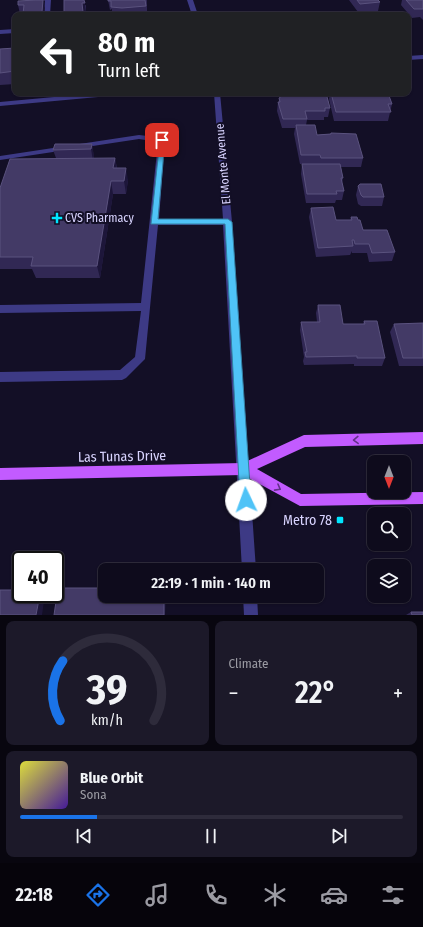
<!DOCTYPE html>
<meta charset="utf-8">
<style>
:root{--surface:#0e0b1c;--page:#1c1929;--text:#f1f3f6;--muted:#9b9ba3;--line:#2e2b3b;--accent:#1a73e8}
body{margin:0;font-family:"Fira Sans Condensed",sans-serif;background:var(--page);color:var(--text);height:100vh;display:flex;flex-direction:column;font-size:15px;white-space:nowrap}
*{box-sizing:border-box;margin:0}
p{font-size:13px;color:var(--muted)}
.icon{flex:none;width:22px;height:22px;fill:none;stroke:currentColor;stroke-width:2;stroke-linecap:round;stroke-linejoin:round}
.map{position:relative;height:615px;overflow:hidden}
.sheet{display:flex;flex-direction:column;gap:6px;padding:6px;background:#08060f;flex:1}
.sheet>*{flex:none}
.guide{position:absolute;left:12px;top:12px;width:399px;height:84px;border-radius:8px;box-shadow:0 1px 3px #0004,0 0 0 1px var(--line);background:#202124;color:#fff;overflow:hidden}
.needle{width:26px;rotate:180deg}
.controls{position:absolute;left:367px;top:455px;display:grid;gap:8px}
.controls a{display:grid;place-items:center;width:44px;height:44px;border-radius:8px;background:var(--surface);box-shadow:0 1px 3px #0004,0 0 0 1px var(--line);font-size:20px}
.speed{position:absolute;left:12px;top:551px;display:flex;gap:8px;font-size:20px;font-weight:700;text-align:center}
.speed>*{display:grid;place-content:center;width:52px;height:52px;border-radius:50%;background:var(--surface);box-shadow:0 1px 3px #0004,0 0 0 1px var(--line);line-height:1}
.speed .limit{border:2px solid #111;border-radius:6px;background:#fff;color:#111}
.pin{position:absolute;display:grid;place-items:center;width:34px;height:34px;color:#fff;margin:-17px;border-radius:8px;box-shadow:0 2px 6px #0006}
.me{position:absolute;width:44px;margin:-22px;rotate:357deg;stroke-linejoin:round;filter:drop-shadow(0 0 3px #0008)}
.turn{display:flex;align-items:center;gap:14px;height:84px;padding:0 20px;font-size:18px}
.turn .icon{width:52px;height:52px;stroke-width:2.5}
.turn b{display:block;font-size:28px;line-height:34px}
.big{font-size:30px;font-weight:600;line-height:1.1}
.sheet .card{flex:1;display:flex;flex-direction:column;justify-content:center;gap:6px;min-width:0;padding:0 14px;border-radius:8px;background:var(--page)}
.sheet .dial{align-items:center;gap:0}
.dial svg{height:104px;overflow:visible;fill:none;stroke:var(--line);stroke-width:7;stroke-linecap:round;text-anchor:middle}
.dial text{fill:var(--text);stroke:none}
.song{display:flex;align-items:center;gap:12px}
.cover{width:48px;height:48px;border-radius:6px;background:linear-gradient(135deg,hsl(60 70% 55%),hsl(260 70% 35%))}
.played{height:4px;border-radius:2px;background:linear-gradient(90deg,var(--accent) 20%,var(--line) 20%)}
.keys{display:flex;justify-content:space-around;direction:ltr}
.heat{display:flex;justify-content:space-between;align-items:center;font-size:22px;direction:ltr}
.sheet .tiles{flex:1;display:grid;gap:6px;grid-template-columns:1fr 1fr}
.card:last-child{grid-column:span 2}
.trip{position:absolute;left:98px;top:563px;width:226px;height:40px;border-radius:8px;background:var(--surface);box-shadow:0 1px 3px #0004,0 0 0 1px var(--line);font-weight:600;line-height:40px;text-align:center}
.tab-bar{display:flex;height:64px;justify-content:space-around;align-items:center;background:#06040b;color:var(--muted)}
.tab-bar .icon{width:28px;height:28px}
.tab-bar .selected{color:var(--accent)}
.tab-bar b{font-size:18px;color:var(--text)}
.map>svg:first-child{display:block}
</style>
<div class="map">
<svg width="423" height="615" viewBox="0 0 423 615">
<rect width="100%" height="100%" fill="#130f26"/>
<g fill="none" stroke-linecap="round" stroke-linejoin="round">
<path fill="#3d3a85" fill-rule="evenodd" d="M45,0H51L50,15H44Z
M187,0H193L198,15H192Z
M15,29V33L0,34V30Z
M423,55V59L408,60V56Z
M97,93H123L120,95L0,106V102Z
M214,93H220L232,222L256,570H242L223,225H158L145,359L126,378L122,380L0,382V372L120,370L135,357L141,311L0,313V305L141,303L158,142L139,139L0,160V156L139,135L165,138L159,219H223Z
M243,596H257L258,615H244Z"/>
<path fill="#c25bff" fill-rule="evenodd" d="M423,432V444L305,447L257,469L301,494L423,492V504L300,506L243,475L0,480V468L243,463L304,435Z"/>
</g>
<path fill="#312854" d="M25,0H45V1H43L45,8L44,15H23V14H20L18,5L25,1Z
M108,0H147V15H112V9L110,10Z
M349,0H378L380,2L378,11L358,12Z
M402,0H423V20L420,17L412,18L401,5Z
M86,5V11L84,12V15H64V14Z
M15,48V84L0,85V49Z
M308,93H326L330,108L328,117H324V120H307L306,125L317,135L330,134L331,133L363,158L361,167H341L343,178L342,183L344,191L342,200H336L335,203H306L301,174L302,164H318H300L294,134L295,128H282L277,111L278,102H279V98L282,97V94H308Z
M330,93H388L392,104L388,121H334L329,99Z
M92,144L94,158H115L117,168L128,180L126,194H113L100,278H36L32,269H0V188L56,158L53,150Z
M358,186L384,197L382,206H361L358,204L356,195Z
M311,208L336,220H350L351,217L358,220L363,230L395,252L392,261L369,262L367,253H352V251L350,255L316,257L309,217Z
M318,305L343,324H363L364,321L385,358L382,366H354V364L304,365L303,361L304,357L300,330L301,322H317L316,313Z
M423,323V366H399L390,332L394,324Z
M411,612L423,615H406Z"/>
<path fill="#1d163a" d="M43,0L45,8L44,15H43L42,12Z
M84,0L86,11L84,12V15H83L82,3Z
M92,144L94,156L93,161L91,149Z
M115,158L117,170L113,168Z
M126,168L128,180L126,194L124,181Z
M111,181L113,194L100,278L97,266Z
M40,594H45L42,615H36Z
M164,596L166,600L165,615H164Z"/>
<path fill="#433a66" stroke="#5a527e" d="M36,0H43L42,12L23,14L24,5H18V1Z
M64,0H84L85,3H82L83,12L64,14Z
M108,0H145L146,6L122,8L111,7V1H108Z
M357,0H378L380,2L360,4Z
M406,0H423V9H414Z
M283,14V15H270Z
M403,14L404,15H390Z
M15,48V71L0,73V49Z
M293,93H302L303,94H309V93H326L330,108H325V111H305L307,119H283L278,102H280L279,98L282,96V94Z
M331,93H388L392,104H388L391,112H336Z
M296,125H315L317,135L331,134V133L356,134L363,158H321L320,155H301Z
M55,144H92L91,149L53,150Z
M115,158L113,168H126L124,181H111L97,266H31L33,257H0V188L10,159Z
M302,164H340L343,178H341L344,191H336L337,194H307Z
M360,184H381L384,197H363L361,195L358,186Z
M333,207L336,220H352L351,217H357L358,220H360L363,230H387L395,252L372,253L369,244H355L354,240H352L353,246L318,248L311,208Z
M318,305H340L343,324H365L364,321H377L385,358H357V356L306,357L305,352H307L301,322H320Z
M423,323V358H403L394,324Z
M58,588H105V596H164V615H54Z
M0,590H21V594H40L36,615H0Z
M411,612H423V615H412Z"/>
<defs><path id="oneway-chevron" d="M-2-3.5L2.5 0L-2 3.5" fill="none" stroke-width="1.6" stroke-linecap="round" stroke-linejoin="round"/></defs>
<g stroke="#623188">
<use href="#oneway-chevron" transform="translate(356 440) rotate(178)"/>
<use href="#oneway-chevron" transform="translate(278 488) rotate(29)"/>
</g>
<path fill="#4fc3f7" stroke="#337fa1" d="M160,139L165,140L158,219H228L232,222L251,500L250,504L246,506L242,504L240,500L225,224H151Z"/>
<g fill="#00e5ff" stroke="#130f26" stroke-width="1.5">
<path d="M55 212h4v4h4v4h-4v4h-4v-4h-4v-4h4z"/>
<rect x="336" y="516" width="8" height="8" rx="2"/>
</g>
<g text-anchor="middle" stroke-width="4" stroke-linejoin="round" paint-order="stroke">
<g font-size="12" fill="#d9d4ff" stroke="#130f26">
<text transform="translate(223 164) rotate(-95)" y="4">El Monte Avenue</text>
</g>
<g font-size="12" fill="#d9d4ff" stroke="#130f26" text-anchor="start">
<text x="65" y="222">CVS Pharmacy</text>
</g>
<g font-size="14" fill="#d9d4ff" stroke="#130f26">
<text transform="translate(122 456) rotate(-1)" y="5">Las Tunas Drive</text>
</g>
<g font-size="14" fill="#d9d4ff" stroke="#130f26" text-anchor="end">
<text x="332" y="525">Metro 78</text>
</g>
</g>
</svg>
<div class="controls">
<a><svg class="needle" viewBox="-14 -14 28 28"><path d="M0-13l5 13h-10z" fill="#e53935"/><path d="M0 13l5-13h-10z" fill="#9b9ba3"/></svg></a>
<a><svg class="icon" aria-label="search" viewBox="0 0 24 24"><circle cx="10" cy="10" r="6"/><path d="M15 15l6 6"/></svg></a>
<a><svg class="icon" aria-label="layers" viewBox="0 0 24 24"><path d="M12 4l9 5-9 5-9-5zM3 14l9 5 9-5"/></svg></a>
</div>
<div class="speed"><div class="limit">40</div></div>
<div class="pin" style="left:162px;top:140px;background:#d93025"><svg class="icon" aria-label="arrive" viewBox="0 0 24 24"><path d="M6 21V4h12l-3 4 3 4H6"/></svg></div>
<svg class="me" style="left:246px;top:500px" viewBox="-20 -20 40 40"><circle r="19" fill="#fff"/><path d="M0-13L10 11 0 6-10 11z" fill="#4fc3f7"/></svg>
<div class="trip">22:19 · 1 min · 140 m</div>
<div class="guide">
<div class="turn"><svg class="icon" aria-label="left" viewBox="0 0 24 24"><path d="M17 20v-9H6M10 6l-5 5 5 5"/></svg><div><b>80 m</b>Turn left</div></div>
</div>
</div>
<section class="sheet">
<div class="tiles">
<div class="card dial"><svg viewBox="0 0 100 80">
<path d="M14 69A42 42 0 1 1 86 69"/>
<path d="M14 69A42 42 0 0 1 16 23" stroke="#1a73e8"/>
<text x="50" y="56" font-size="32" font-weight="700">39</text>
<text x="50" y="72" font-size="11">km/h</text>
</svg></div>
<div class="card"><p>Climate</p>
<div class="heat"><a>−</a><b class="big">22°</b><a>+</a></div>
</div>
<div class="card">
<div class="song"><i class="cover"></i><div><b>Blue Orbit</b><p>Sona</p></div></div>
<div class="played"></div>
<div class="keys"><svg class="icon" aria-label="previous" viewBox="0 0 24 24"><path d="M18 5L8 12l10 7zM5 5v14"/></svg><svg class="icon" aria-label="pause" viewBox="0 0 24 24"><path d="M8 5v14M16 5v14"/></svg><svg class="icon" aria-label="next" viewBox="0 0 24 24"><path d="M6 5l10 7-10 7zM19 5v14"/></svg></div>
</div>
</div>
</section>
<nav class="tab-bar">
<b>22:18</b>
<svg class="icon selected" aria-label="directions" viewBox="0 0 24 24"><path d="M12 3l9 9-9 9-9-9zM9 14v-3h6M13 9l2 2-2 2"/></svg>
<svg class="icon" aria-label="music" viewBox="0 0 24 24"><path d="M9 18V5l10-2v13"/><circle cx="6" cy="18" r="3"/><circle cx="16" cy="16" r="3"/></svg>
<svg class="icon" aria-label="phone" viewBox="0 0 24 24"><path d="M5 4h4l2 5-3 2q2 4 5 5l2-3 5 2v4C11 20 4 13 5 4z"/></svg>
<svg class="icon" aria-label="climate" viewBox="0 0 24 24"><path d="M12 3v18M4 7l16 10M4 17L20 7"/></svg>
<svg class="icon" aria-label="car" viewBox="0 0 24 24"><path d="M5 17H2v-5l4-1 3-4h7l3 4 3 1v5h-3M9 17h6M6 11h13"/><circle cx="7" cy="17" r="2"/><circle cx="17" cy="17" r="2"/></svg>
<svg class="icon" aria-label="filters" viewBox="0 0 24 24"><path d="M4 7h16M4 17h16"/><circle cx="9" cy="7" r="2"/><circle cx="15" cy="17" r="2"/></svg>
</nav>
